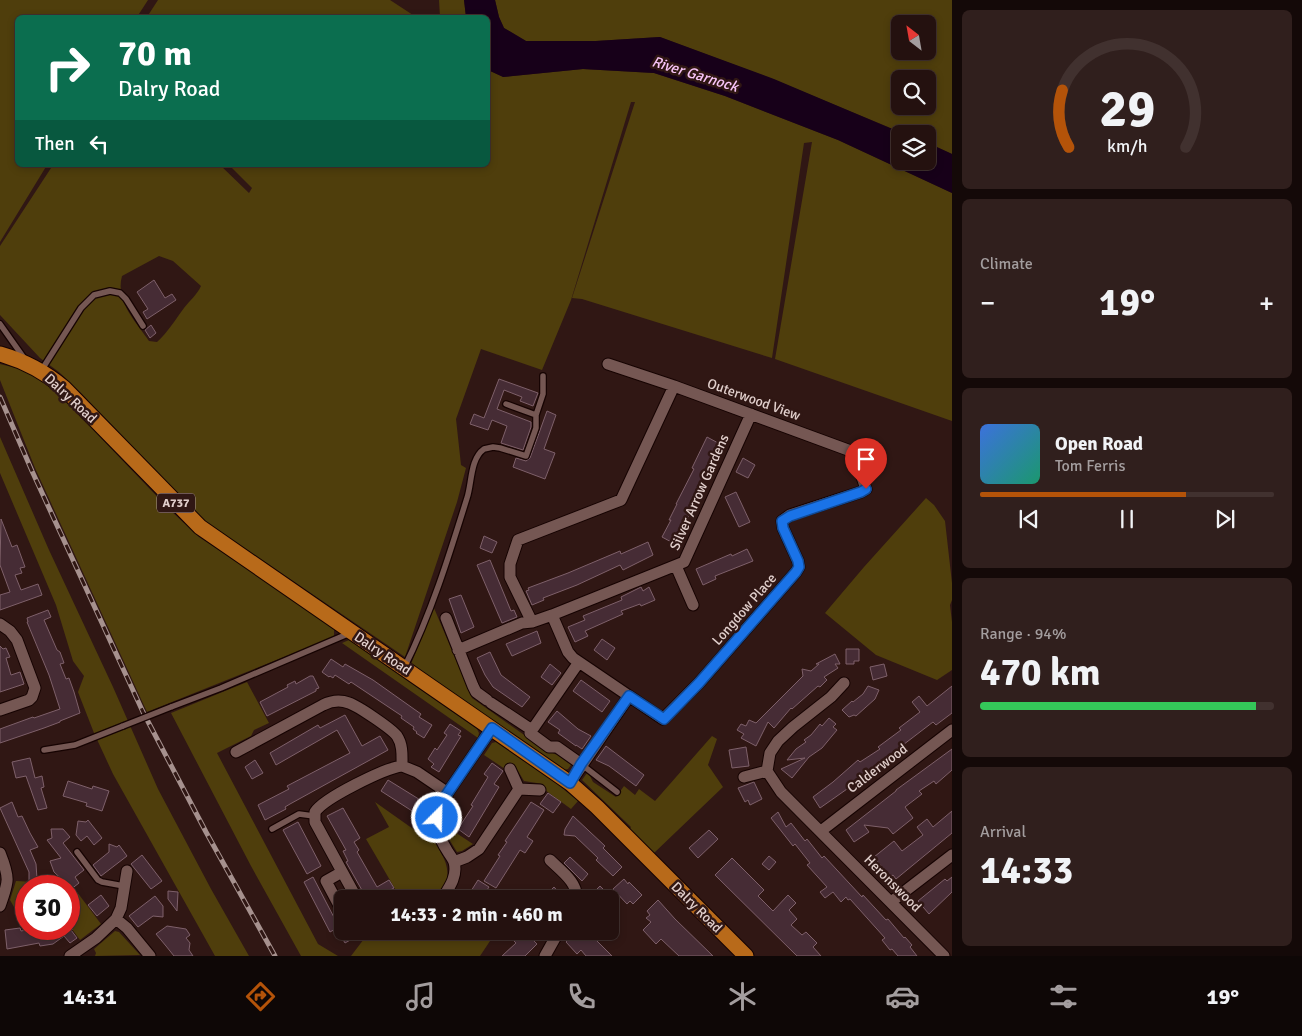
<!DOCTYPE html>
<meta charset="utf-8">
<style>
:root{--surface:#24110f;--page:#301f1d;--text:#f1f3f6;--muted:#a39d9e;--line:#41312f;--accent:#b45309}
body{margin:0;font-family:Signika,sans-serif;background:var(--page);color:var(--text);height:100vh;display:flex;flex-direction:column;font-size:19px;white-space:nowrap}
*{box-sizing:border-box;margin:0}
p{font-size:16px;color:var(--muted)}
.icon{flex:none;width:28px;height:28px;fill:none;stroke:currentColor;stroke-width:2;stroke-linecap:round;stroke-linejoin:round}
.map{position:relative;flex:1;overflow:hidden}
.drawer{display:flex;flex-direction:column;gap:10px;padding:10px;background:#140908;width:350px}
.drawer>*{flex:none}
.hud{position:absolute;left:15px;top:15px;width:475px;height:152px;border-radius:8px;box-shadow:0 2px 8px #0003,0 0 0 1px var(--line);background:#0b6e4f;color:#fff;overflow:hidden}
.needle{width:32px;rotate:329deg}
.fabs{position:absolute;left:891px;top:15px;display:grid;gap:10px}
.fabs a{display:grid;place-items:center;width:45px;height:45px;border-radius:8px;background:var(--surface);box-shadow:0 2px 8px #0003,0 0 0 1px var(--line);font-size:25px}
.speed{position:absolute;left:15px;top:875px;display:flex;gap:10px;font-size:25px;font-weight:700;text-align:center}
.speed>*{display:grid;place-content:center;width:65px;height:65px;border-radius:50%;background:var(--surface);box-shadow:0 2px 8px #0003,0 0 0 1px var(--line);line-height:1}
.speed .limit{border:8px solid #d22;background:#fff;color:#111}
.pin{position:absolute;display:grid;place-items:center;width:42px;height:42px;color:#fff;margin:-51px -21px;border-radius:50% 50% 50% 0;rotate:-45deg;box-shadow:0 0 5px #0007}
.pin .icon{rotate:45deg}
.me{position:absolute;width:55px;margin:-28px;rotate:23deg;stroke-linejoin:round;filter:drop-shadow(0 0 4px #0008)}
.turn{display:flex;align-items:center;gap:18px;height:105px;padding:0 20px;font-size:22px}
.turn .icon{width:65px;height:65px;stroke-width:2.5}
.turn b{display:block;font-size:35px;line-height:42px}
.then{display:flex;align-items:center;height:48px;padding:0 20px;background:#0003;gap:10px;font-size:19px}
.big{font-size:38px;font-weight:700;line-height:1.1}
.drawer .card{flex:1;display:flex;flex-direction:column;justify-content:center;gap:8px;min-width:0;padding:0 18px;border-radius:8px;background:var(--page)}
.drawer .dial{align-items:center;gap:0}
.dial svg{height:130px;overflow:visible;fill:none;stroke:var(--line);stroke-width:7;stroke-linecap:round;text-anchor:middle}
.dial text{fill:var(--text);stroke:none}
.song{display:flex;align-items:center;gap:15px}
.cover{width:60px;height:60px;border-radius:8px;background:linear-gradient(135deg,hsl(220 70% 55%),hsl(160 70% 35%))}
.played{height:5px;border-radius:2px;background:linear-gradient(90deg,var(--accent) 70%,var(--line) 70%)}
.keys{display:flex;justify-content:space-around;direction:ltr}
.heat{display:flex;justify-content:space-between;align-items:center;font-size:28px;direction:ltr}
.charge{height:8px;border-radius:4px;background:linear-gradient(90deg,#34c759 94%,var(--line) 0)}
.trip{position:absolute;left:334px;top:890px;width:285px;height:50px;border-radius:8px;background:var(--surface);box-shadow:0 2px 8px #0003,0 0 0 1px var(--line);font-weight:700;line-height:50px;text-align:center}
.dock{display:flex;height:80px;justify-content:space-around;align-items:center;background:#0e0706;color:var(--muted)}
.dock .icon{width:35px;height:35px}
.dock .current{color:var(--accent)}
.dock b{font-size:22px;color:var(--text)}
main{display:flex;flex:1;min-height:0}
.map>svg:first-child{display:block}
</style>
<main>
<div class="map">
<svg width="952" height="956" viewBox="0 0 952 956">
<rect width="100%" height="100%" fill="#301714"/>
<path fill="#4f3e0c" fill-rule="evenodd" d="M0,0H148L137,17L18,18V165H47L0,242Z
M158,0H390L416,17H147Z
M439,0H464L466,17H440Z
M495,0H952V154L928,143V134H905L777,81L660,37L596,41H526L504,28L499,17ZM900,24H928V51H900ZM900,79H928V106H900Z
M583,69L654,73L725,96L838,140L952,193V421L775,359L812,142L804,143L772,358L582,299L572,298L635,102H631L571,300L542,370L481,349L456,419L461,465L466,468L457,502L405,657L206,522L80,392L59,372L40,358L0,315V246L53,165H220L249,193L252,188L229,165H488V70L504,77ZM159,256L173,261L201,286C197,295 190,300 184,308C175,320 168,332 157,342L149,341C136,322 115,301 122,276Z
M0,364L28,371L52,387L170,510L199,537L334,627V637L147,712L35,468L0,380Z
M0,437L49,550L113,687L158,789L211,889L249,956H215L113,774L94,733L78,692L84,676L73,661L56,605L0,473Z
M926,498L934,505L945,521L952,583V600L950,605L952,622V670L937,680L876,655L825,613L864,567Z
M434,608L472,698L544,749L557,755L571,765L568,769L564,770L560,767L411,664Z
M349,640L477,729L479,733L478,738L342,643Z
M247,682L269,723L254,730L251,736L217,753L318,944L338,956H301L251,866L171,713Z
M712,736L717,739L708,765L723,787L654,853L630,829L631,827L582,780L587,773L590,776L593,782L616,797L624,786L635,795L639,789L655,801Z
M496,742L557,784L578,801L571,809L545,790L543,784L524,781L515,766L510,765L505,769L484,755L492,743Z
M375,802L416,831L429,829C442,862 455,860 442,899H395L398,894L366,839L389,827Z
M444,825L473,844L462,851L457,852L447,836Z
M16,881L34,882L38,886H26V909L14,907L10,900Z
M77,892L101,924L80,940L69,925V898Z
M115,931L119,932L140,955L95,956L96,953L94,949Z
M370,931H488L494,935L480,956H351Z"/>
<path fill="#170019" d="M464,0H495L499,17L504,28L526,41H596L660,37L774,79L904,134H900V161H928V143L952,154V193L838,140L725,96L654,73L583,69L503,77L488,70V18L466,17Z"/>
<path fill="#462c35" stroke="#7e606a" d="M154,280L165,298L172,294L176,300L147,319L143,312L148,309L137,292Z
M151,325L156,333L150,338L145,330Z
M499,379L538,393L533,406L520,401L522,397L504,390L497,409L531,422V427L523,450L501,443L507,426L492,420L488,430L470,424L474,414L484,418Z
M547,411L556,415L544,449L555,453L545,479L513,467L516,458L526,461L530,458Z
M707,437L720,444L702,481L704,482L687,514L689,515L675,544L662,537L671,520H669L677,504H676L694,469L692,468Z
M743,458L755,465L748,478L736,472Z
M736,492L750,522L739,527L725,497Z
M1,519L12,547L17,545L25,567L20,568L22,573L15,575L21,590L38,584L42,595L0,610V595L10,592L0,565Z
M484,536L497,542L492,553L480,548Z
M648,542L653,555L623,570L620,565L577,585L543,598L544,600L532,605L526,591L529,590L528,588L568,573L620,551L621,554Z
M747,549L753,561L715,576L716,579L703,585L696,569L731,554L732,556Z
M490,560L511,611L514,610L517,617L502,623L477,565Z
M641,587L643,591L649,587L655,600L641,606L640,604L621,611L623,614L585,631L588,636L575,642L568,627L585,620L583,616L622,600L621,597Z
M461,595L474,627L461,633L449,599Z
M48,610L51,617L44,620L57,650L60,652L64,663L60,664L66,679L69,678L74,692L80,713L60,721V722L44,728L0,743V729L33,717L34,718L60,709L49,675L27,622H28L27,618Z
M537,631L541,643L512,656L506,644Z
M602,639L615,648L607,660L594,650Z
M0,646L3,649L6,648L10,657L6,658L11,675L20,672L24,684L0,692Z
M846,649H859V661H854V664H846Z
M490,652L501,675L530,697L522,707L493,687L485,675L477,658Z
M835,654L840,664H835L838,668L824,677L827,680L820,687L818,686L792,709L791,708L774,728L768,722L756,746L741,738L744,734L737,730L741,724L746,726L749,720L756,723L803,676L802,669L811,671L819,664H816Z
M331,659L343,667L345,664L373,680L421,714L419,717L432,725L424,738L416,733L417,732L413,729L414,727L401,718L402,716L351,682L349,684L335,675L333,678L330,676L329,677L322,672Z
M550,664L561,673L552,685L541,677Z
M884,664L887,676L873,680L870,667Z
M310,676H313L319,688L316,689V691L267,716L260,702L288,687L287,685L295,681L296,684Z
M581,680L610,701L602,712L573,691Z
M868,686L879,690L875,699L856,716L854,715L849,717L842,710L852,701L853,702L863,694Z
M952,686V713L936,725L933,722L882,761L884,763L820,808L813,797L833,782L858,760L860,762L880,749L878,747L901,730L899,728L920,712L912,702L919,696L927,706Z
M557,711L578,729L591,736L582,749L576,745V746L558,733L560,730L548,722Z
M345,715L362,746L380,736L388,750L290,804L285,807L286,809L265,820L258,805L289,789L287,786L350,753L337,730L276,765L270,753L318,725L320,728Z
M829,718L836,724L833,727L837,730L822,748L809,757L792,778L781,769L805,758L787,760L796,749L806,742L804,740L811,735L820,724L822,726Z
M450,724L461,731L458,735L461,736L439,772L431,767L434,764L428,759L435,748L437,750L447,735L444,733Z
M606,746L644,775L636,786L609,766L596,760Z
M746,747L749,766L732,768L729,750Z
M952,749V770L936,784L934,781L919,791L922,794L905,807L913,818L893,834L888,828L864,825L869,832L854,842L846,830L896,791V790Z
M30,758L35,778L42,776L44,787L41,788L47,808L38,810L26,776L16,778L12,762Z
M255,760L263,773L252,779L245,767Z
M492,763L503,771L494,784L499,787L469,837L458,829L473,806L471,805L488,777L484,774Z
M388,780L430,806L423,818L381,791Z
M68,781L92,789L93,786L109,791L102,811L86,806L87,803L63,796Z
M754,782L762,799L750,805L748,800L745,802L738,788Z
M548,793L561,802L553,813L540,804Z
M12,802L18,817L22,816L30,833L38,847L30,850L36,864L37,879L29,880V872L0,808Z
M531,802L544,810L527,837L533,841L525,853L520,850L496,888L484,881L500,856L498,855L507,842L505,841Z
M343,808L360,838L354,842L359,850L357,852L377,887L389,880L394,888L383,894L385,899H367L346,862L348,861L343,851L346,850L327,816Z
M952,811V833L896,879L893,875L890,877L874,857L894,841L902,851L923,835L917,827L927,819L933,827Z
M778,812L786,827L791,823L805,841L807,839L822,858L824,856L862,897L863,895L886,920L888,919L904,938L905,937L912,945L910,947L917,956H898L892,949L890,950L882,940L885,938L850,899L848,900L846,897L841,902L833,892L825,898L820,892L827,887L807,865L810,863L795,844L793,846L771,818Z
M573,816L605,846L603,848L622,867L613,876L596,860L598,858L575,836L564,835L565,829Z
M88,820L102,838L94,845L87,836L81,841L76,835L78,821L86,822Z
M298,822L321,866L307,874L283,830Z
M51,829H63L70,837L63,843L84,870L75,877L79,883L70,890L69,886L54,872L50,861L61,858L47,840L52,838Z
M709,830L718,839L698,858L689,848Z
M109,844L117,847L119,845L127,856L101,876L93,865L109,852Z
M142,855L162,881L151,889L131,864Z
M769,856L776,862L769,870L762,864Z
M570,857L588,874L582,881L564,863Z
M732,858L764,890L758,896L773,911L788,895L796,903L789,910L797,919L791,925L802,935L806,932L817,943L813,947L821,956H797L715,875Z
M313,877L339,927L330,932L304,882Z
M952,877V892L929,914L918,901L945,879L947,881Z
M624,879L628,884L629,882L642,895L633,904L630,901L627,904L613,889Z
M478,880L489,887L481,899H466Z
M600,886L613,899H600L594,892Z
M554,887L565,899H542Z
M168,891L178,892L177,911L168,899Z
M101,895L109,906L97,916L88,905Z
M155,896L163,906V917L153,916L138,927L129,916Z
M658,900L675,919L713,956H679L661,939L656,944L643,930L651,922L646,918L650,915L647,911Z
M167,926L186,929L190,935L186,938L190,943L189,950L193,956H174L166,946L156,934Z
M20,928L21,931L32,929V933L52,929H73L71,930L77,938L70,943L64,936L53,944L40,946L39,943L7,949L5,930Z
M338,931H366L345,943Z
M523,931H545L534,941L537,944L525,956H502L516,943L514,941Z
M577,931H582L591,941L594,938L612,956H586L581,950L577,954L566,942Z"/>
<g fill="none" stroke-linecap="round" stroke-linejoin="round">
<g stroke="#160302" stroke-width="8">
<path id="service" d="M0,324L24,358
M41,371L81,308L94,295L110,291L120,293L126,299L143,326
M506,404L536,415
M404,668C431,614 449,556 467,498C472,483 470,459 484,449L493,447L500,448L526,456L536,428V415L543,394V376
M171,707L221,688L350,633
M44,750L75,745L123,726
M581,764L617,792
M272,829L299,814L314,816
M77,852L98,880L102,882L124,886"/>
</g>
<g stroke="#160302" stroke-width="13">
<path id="minor" d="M608,364L674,386L848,450L855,456L866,489L861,492L790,515L782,521L783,528L798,561L799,567L796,572L699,683L663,719L629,696
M676,566L693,605
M552,615L684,562L751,414
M446,618L473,686L476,692L487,700
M532,622L510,577V564L518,540L621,500L674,386
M0,624L10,631L17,640L35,688L32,697L29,700L0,710
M458,650L522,623L532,622L552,615L568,652L573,658L629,696L570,783
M579,662L530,733L549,747H557L581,764
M844,683L831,697L793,727L778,741L770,753L767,771L781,792L944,956
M491,703L532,730
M236,752L323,705C331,701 341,700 349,703C358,706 392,729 397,736C403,745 402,756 402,766L417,772L448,793
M510,769L519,789L540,790
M744,777L767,771
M821,831L952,730
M0,853C10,878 9,881 0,906
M550,860C560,870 579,883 576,899
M454,862L467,857L479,849L519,789
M127,871L121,908L116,919L127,928L150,956
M342,872L326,881L342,911
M357,899L315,822V812C324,798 385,768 402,766
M442,899C449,888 458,876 454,862C453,859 450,855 448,852C437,834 433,826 440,804L492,728
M891,902L952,855
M70,956L96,938L116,919
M545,956L559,931"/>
</g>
<g stroke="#160302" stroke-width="17">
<path id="trunk" d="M0,354C24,361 44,371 64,388L200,527L570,783L597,807L746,956"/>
</g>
<use href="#service" stroke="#755753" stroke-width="5.5"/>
<use href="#minor" stroke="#755753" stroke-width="11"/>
<use href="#trunk" stroke="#b86a1a" stroke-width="15"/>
<g stroke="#a6918e" stroke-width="5">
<path id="rail" d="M0,397L32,471L143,712L206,832L275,956"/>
</g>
<use href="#rail" stroke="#301714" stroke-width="3" stroke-dasharray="9" stroke-linecap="butt"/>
<g stroke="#160302" stroke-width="8" stroke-linecap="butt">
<path id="service-bridge" d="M123,726L171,707"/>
</g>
<use href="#service-bridge" stroke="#755753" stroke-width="5.5"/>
</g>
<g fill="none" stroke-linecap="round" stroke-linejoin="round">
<g stroke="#114b97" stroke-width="12">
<path id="route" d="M437,818L440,804L492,728L570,783L581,764L629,696L664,719L699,683L796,572L799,567L798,561L783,528L782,521L790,516L861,492L866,489"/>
</g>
<use href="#route" stroke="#1a73e8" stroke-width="9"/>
</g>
<g text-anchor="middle" stroke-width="5" stroke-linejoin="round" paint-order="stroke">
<rect fill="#301714" stroke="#ad9896" stroke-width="1" x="157" y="493.5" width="38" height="19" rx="4"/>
<g font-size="12" font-weight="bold" fill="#e2d0cd">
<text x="176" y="507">A737</text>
</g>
<g font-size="14" fill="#e2d0cd" stroke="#301714">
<text transform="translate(71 398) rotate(43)" y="5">Dalry Road</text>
<text transform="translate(754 399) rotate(20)" y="5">Outerwood View</text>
<text transform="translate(699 492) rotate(-66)" y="5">Silver Arrow Gardens</text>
<text transform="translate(744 609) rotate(-49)" y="5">Longdow Place</text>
<text transform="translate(383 653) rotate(34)" y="5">Dalry Road</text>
<text transform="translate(877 768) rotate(-37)" y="5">Calderwood</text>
<text transform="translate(893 883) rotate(45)" y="5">Heronswood</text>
<text transform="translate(697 907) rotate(45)" y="5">Dalry Road</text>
</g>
<g font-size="15" font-style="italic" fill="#f8c4f7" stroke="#301714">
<text transform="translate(695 74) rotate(17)" y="5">River Garnock</text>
</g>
</g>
</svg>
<div class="fabs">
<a><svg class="needle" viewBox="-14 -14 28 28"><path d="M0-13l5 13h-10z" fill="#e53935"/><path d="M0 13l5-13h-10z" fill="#a39d9e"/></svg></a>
<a><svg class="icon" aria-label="search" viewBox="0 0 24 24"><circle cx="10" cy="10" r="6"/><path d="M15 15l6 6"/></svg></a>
<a><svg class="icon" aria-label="layers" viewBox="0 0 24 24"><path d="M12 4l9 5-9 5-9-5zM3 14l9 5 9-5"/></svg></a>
</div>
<div class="speed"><div class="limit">30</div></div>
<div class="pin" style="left:866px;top:489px;background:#d93025"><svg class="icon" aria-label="arrive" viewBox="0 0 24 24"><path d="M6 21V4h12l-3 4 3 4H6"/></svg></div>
<svg class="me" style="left:437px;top:818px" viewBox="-20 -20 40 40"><circle r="17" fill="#1a73e8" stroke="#fff" stroke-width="3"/><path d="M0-11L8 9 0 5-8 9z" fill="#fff"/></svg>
<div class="trip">14:33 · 2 min · 460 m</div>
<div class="hud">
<div class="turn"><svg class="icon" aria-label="right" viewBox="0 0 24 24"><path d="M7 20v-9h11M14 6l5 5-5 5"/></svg><div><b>70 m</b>Dalry Road</div></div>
<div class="then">Then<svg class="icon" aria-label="left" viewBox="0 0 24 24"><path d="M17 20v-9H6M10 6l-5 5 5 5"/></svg></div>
</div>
</div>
<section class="drawer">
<div class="card dial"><svg viewBox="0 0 100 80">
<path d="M14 69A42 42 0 1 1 86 69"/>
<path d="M14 69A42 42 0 0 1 10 34" stroke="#b45309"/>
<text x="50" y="56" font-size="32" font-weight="700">29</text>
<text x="50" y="72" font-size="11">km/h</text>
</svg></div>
<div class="card"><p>Climate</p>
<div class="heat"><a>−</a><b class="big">19°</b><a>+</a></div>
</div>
<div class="card">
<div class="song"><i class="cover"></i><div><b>Open Road</b><p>Tom Ferris</p></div></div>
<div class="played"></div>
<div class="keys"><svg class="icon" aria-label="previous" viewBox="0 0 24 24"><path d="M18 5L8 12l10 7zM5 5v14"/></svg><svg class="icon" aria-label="pause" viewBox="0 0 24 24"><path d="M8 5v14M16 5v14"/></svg><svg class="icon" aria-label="next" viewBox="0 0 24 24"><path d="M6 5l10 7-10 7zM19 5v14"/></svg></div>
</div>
<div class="card"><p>Range · 94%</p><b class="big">470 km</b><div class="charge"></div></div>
<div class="card"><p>Arrival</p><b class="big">14:33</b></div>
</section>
</main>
<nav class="dock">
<b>14:31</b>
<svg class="icon current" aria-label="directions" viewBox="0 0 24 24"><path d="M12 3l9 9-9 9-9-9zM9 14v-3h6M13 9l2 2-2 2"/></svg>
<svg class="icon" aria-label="music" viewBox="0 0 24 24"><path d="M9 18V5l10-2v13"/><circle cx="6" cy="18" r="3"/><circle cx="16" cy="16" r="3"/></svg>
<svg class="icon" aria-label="phone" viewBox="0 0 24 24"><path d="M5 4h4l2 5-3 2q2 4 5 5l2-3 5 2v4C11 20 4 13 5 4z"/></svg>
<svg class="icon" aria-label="climate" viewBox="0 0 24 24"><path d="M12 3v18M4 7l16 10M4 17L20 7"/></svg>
<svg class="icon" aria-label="car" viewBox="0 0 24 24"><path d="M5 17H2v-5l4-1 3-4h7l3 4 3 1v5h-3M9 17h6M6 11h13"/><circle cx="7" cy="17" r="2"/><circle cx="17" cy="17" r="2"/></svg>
<svg class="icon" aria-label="filters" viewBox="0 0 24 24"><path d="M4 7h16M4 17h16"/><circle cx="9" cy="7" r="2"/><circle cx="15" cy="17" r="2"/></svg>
<b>19°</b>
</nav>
